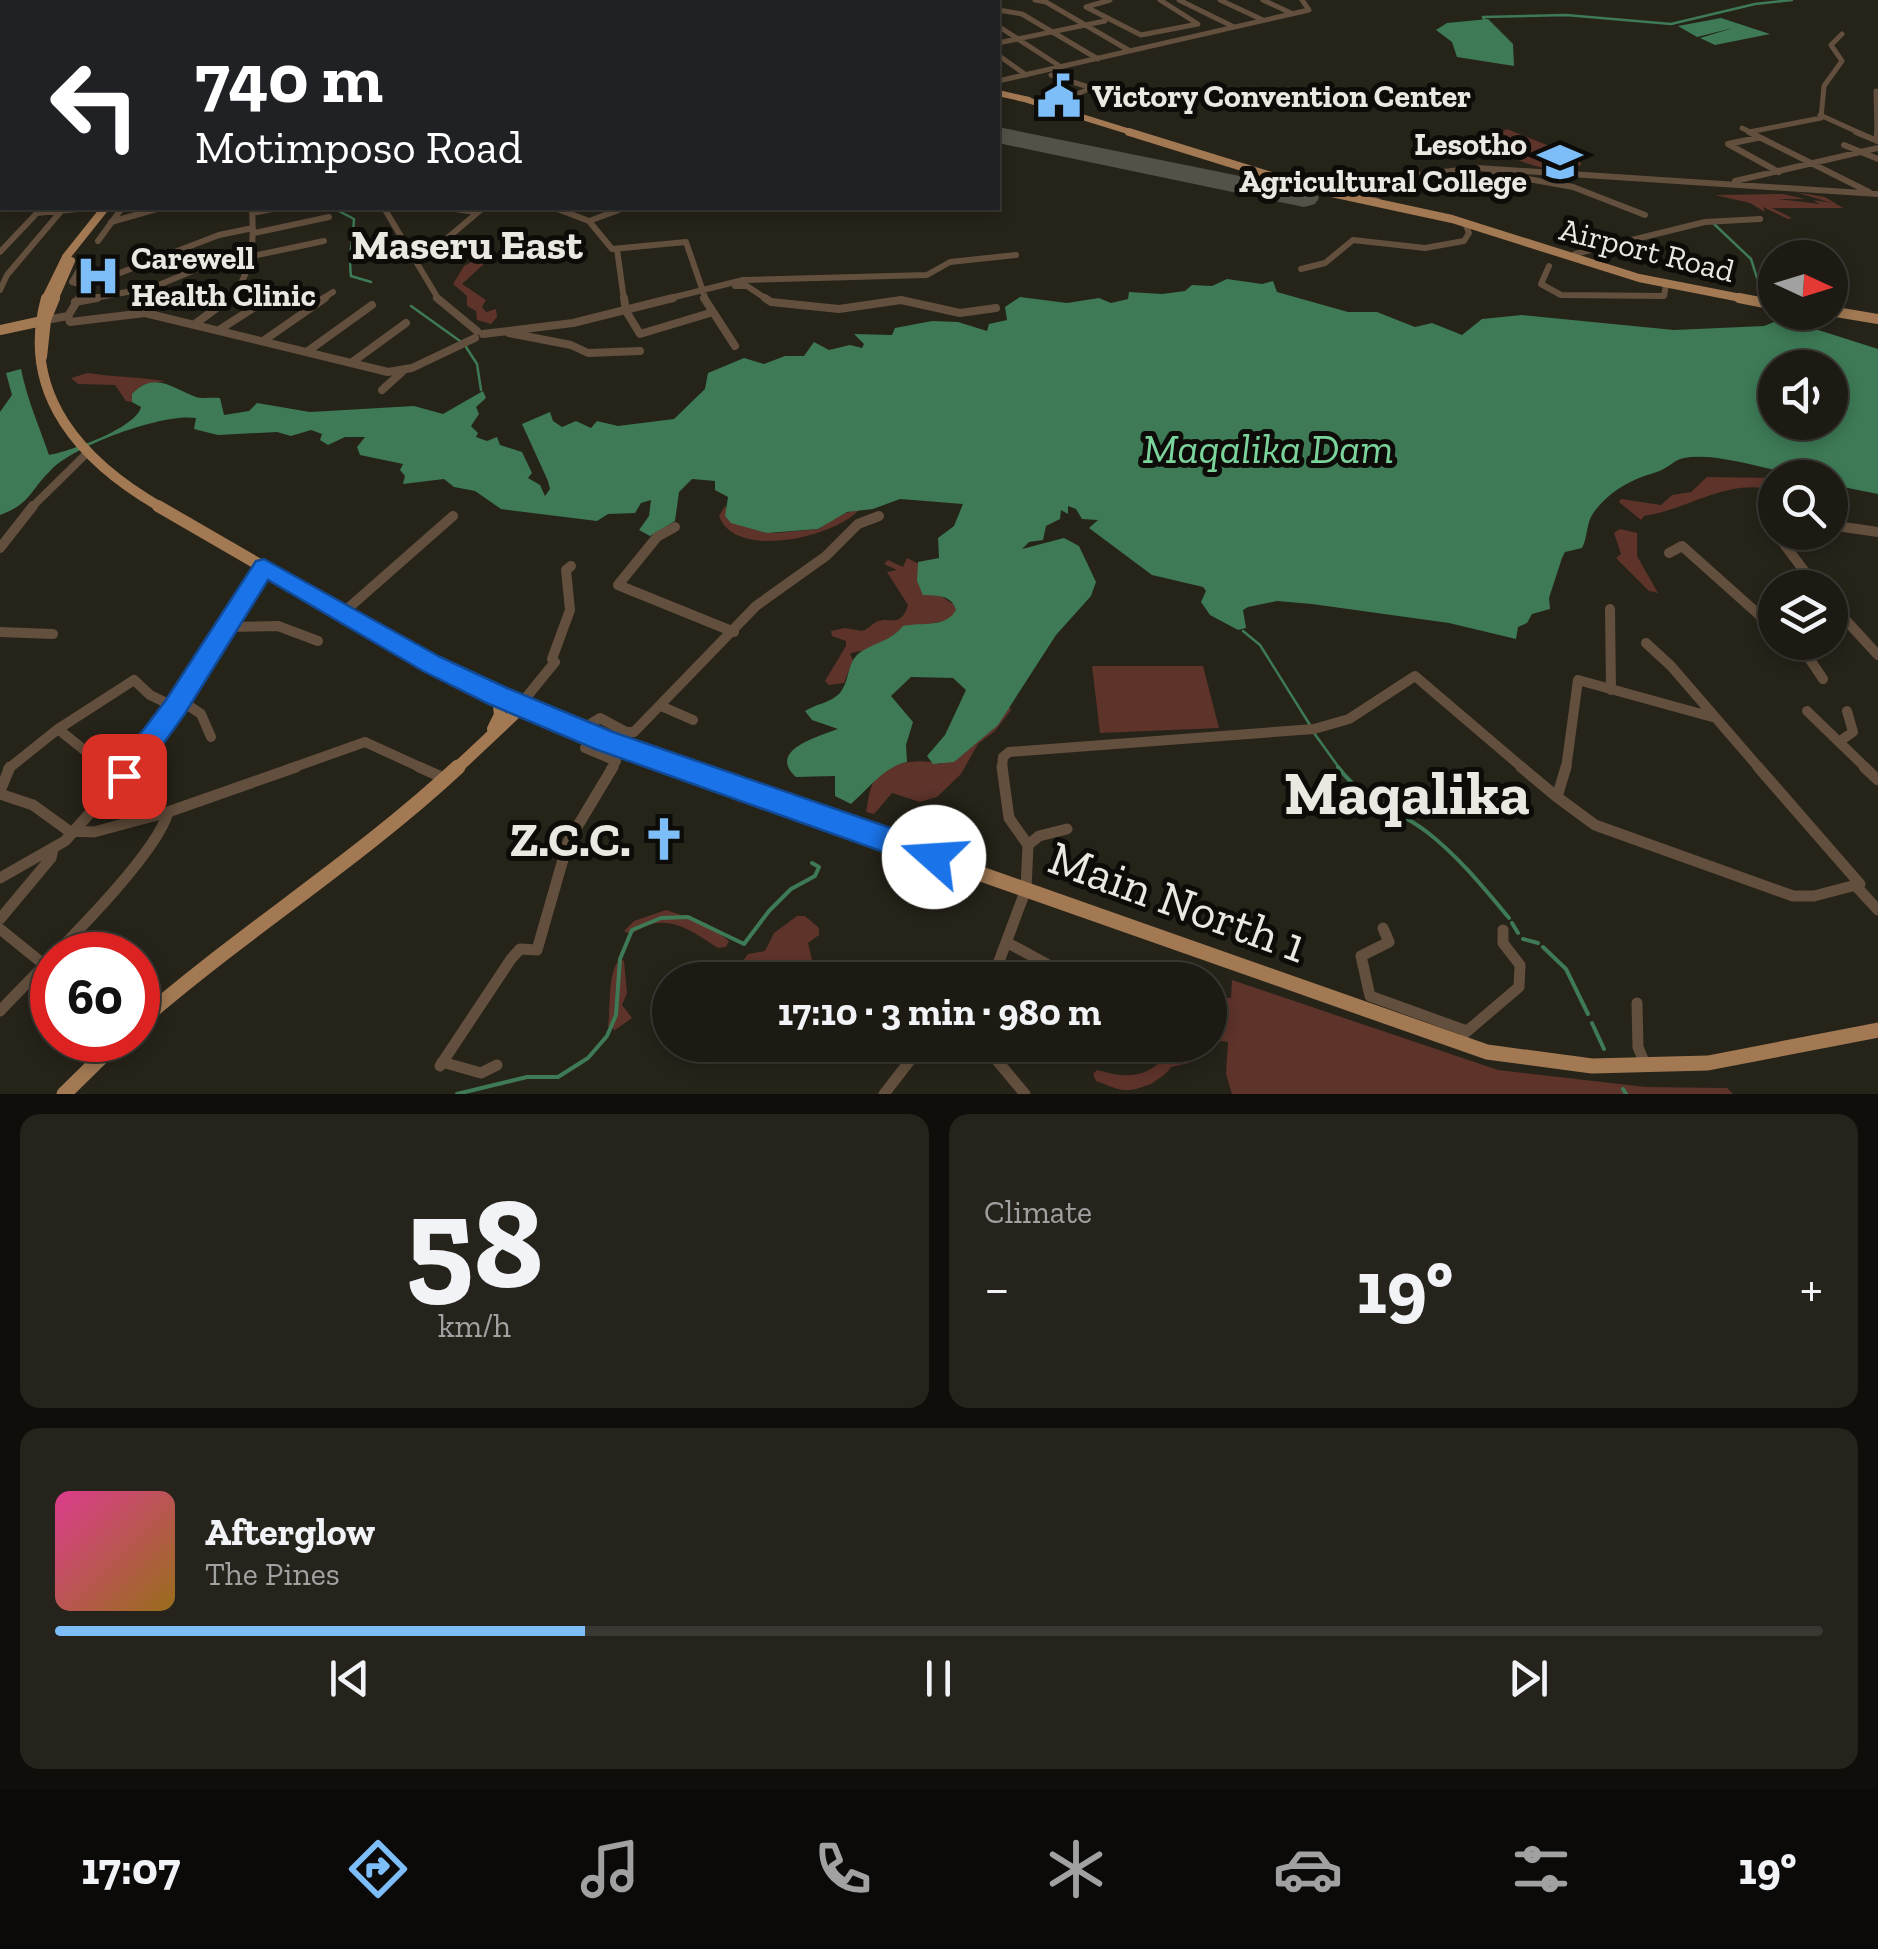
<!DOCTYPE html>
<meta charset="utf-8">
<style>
:root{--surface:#1c1a13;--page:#25231c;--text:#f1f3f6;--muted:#a0a1a0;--line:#3a3833;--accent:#7dbef9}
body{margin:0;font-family:"Zilla Slab",serif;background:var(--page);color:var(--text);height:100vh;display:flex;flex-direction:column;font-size:38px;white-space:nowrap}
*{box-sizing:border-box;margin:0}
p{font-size:32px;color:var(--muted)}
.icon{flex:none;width:55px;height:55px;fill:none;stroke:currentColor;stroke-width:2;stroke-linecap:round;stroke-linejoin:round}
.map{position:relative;height:1094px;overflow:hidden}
.panel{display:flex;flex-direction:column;gap:20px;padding:20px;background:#0f0e0a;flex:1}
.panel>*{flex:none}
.top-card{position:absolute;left:0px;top:0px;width:1000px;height:210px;box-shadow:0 5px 15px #0003,0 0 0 2px var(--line);background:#202124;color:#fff;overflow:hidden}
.needle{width:65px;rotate:94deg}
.buttons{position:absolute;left:1758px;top:240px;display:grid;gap:20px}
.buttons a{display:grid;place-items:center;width:90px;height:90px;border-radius:50%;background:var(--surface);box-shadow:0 5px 15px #0003,0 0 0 2px var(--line);font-size:50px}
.speed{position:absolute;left:30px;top:932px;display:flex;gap:20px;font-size:50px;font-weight:700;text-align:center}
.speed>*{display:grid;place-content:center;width:130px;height:130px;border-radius:50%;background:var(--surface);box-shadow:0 5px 15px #0003,0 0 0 2px var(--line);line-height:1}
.speed .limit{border:15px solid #d22;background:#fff;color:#111}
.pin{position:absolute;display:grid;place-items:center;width:85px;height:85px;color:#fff;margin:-42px;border-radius:20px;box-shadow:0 5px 15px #0006}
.me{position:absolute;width:110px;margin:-55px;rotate:289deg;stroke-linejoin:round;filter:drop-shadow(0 0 8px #0008)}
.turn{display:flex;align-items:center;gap:35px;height:210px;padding:0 30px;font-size:45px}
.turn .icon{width:130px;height:130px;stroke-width:2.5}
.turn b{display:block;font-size:70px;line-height:85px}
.big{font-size:75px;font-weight:800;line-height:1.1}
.panel .widget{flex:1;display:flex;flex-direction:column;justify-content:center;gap:15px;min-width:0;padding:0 35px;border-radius:20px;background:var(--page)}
.panel .dial{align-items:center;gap:0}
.dial b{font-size:130px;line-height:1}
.song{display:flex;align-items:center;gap:30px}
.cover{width:120px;height:120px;border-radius:15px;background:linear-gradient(135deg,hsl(330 70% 55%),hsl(40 70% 35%))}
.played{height:10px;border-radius:5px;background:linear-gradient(90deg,var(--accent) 30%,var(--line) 30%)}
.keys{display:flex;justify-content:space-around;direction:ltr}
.heat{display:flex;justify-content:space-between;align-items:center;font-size:55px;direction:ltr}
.panel .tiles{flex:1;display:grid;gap:20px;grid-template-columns:1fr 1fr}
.widget:last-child{grid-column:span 2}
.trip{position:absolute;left:652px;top:962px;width:575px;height:100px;border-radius:50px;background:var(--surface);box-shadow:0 5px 15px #0003,0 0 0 2px var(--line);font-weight:800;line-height:100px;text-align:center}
.tab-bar{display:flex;height:160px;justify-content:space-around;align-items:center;background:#0b0a08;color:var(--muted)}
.tab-bar .icon{width:70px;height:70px}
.tab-bar .on{color:var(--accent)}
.tab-bar b{font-size:45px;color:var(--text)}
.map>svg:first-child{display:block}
</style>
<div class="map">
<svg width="1878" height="1094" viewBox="0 0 1878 1094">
<rect width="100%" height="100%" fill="#262319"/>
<path fill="#5d332a" d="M1507,129L1579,158L1581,165C1551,181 1507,154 1479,143Z
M1795,192L1825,197L1843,208H1772L1792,218L1788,219L1763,207L1765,212L1750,203L1715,195L1783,194L1805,199H1778L1820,204L1813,200L1832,203Z
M476,260L486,262L462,284L486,300L482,307L486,312L496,309L497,317L491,324L477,320L476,311L467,306V296L453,284L464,266Z
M88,373C113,377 140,377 165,381L143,385L132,394V402L126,401L115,385L78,384L71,378Z
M1707,477L1775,478V490C1727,478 1690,509 1644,516L1641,520L1619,502L1621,499L1661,505L1672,495L1691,492Z
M725,506L744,526L776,533L819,529L836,516L860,509C836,537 735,561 719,516Z
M1620,529L1637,533V556L1658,593L1649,591L1616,558L1621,554L1614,533Z
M907,558L919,564L932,590L956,606L957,620C928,621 895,633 874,647C867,652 857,650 850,654L853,660L844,683L829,685L825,681L846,646V641L832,636L831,631L845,628L862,631C868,629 871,625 876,622C890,615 900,630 908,605L887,572L897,570L884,564L888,560L903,567Z
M1092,666H1203L1219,728L1100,733Z
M1009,706L1011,710L995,731L978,744L961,774L937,797L920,802L892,793L874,814L866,812C868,804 868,795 871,788C880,762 917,757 941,764Z
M666,910L706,923L729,941L726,947L718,948C699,936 677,918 652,924C644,926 637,931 630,934L624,931L634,921Z
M797,916H805L819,928V935L808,943L812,960L803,967L797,961L789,963L779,980H730L748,954L765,951L774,933Z
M620,959L624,961L627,993L622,1005L632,1018L615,1030L608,1026C611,1007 607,972 620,959Z
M1232,980L1498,1070L1646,1087L1727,1088L1733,1094H1232L1226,1074L1228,1042L1221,1041L1202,1052L1190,1045H1210V1026L1218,1020L1219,997L1231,998Z
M1180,1045H1185L1189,1063L1171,1067C1165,1076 1160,1077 1151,1084C1124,1094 1123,1091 1096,1081L1093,1074L1097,1070C1122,1077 1142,1080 1162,1060L1161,1051Z"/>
<path fill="#3d7a55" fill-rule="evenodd" d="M1721,18L1770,34L1715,45L1700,38L1733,28L1697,37L1678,26Z
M1488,19L1513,44L1514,66L1457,57L1452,42L1436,30L1447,23Z
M1227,279L1262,284L1273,281L1277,292L1348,312H1377L1415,327L1432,323L1462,335L1482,319L1522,315L1674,330L1764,326L1774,322L1812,328L1878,349V494L1833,485L1830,478C1784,478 1724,451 1684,458C1674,460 1667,469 1657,472C1630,480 1611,490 1594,512C1586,522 1588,537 1582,548L1565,552L1562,558L1549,598L1550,609L1532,614L1527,623L1518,627L1516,639L1449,623L1312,604L1277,601L1248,607L1243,610L1246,628L1238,630L1210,615L1201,602L1206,591L1203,587L1152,575L1089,528L1098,520L1082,519L1076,509L1068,506V514L1061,510L1060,519L1046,526L1043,540L1029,542L1022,549L1064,538L1079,546L1096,582L1091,596L1056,635L998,725L954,762L933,764L927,756L945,735L966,690L953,678L911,677L891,696L913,722L906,745L907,762C885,766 868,789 851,804L835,796V776L796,777C766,750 820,736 838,729L812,720L805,711C815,704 831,703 840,693C851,679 846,661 862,651C877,642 892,640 903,626C922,622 946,628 956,610C951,594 937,596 923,595L917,581L918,562L939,558L938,538L954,526L963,504L900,499L873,509L847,512L818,529L767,533L731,523L725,516L728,497L715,490V481L692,479L679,492L675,521L650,536L639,530L649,516L651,500L641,503L635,513L608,514L597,521L501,509L475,491L454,487L444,479L403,484L405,476L400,470L403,464L360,455L357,447L365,437H345L328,445L320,440L322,434L311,430L291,436L277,432L218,435L194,429L196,418C163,413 75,445 51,470C30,490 31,504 0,515V412L12,395L6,373L21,369C27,399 39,426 49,455C71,451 136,428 141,407L132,402V394C155,370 173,389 196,397C202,399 213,397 220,398L224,415L249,411L257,403L310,412L414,406L443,414L483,391L486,398L476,407L479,414L471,426L478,433L476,437L487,441L497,437L500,445L522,452L532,473L528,478L540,485L545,496L550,489L548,481L522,424L550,412L553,421L562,427L576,421L591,428L597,421L618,426L674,419L705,389L708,373L744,358L764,364L785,356H804L814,342L829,350L850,345L862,348L864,344L854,334L892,335L895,328L932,321L958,322L987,331L989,324L1007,320L1005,307L1020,297L1067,303L1099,298L1111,303L1128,299L1129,292L1162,294L1185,291L1192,285L1212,286ZM1775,368H1830V422H1775Z"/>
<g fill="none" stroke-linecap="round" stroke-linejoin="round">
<path stroke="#3d7a55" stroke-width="2.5" d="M1485,21L1483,17L1566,15L1671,24L1755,4L1792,0
M333,208L354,219C353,239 348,257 351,276L371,282
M1714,224L1751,259L1757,278L1775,292
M411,306L460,341
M1798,312L1802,325
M466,347L477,364L481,390
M1243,631L1260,645L1310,725
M1314,733L1340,769"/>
<path stroke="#3d7a55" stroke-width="4" d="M1338,767C1363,801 1394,807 1427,832C1458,856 1483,887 1509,918
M1512,923L1518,933
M1523,939L1538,943
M1543,947L1566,969L1588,1014
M1592,1023L1604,1049
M1623,1089L1626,1094
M457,1094L527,1077H558L588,1058L607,1036L616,1015L620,959L632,930L661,918L688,917L744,944L769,911L791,889L815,876L819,867L812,863"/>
<path fill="#545248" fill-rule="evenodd" d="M1242,182L1264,189C1277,183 1297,187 1307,198C1284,209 1261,196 1238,187L1236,185Z"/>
<path fill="#545248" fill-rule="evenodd" d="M998,127L1304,189L1315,192L1319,198L1315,204L1304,207L998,143Z"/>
<path stroke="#634f3d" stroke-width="5" d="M16,0L21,2
M66,0L82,2
M1035,0L1046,2L1130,51
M1110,0L1086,7L1141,35L1198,24L1160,0
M1179,0L1234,27
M1220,0L1263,20
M1263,0L1291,13
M466,2L485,0
M517,2L538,0
M693,2L712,0
M874,2L889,0
M949,2L963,0
M998,10L1022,14L1098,59
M998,26L1061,67
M998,43L1105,21
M998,55L1026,75
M1051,75L1107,93
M998,81L1309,10L1302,0
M1876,91L1877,134
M1050,105L1089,89
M1820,115L1862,134
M1742,128L1754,134
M1749,132L1821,118L1824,86L1842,61L1831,45L1842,34"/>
<path stroke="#634f3d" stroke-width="6" d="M1749,132L1869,192
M1856,132L1875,140
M1877,132V141
M1757,138L1728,144L1779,172
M1844,145L1878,159
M1494,173L1573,187L1645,215
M1735,181L1878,148
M1298,182L1361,185L1371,199L1378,201
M1334,193L1352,183L1477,168L1878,194
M384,208L439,300
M446,208L478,212
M555,208L589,221L612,249L686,242L706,300
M252,213L277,208
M589,221L624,208
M111,222L160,208
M254,233L329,217
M98,241L122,208
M617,249L624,300
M0,252L37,213L88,208
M1575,254L1705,222L1760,219
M253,256L324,241
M412,259L432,251L483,208
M1549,266L1541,284L1561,295L1664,296L1666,285
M81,267L72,282L86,286
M1301,269L1325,263L1353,240L1425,248L1464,241L1469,233L1465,223
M735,286H747L768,300
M0,290L7,275L62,210
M77,300L86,286L219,235L253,228
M84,300L154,287L226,257L254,252
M228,300C254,273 254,244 252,208
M265,300L273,295
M321,300L333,292
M663,300L743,280L927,275L950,262L1016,255
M899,300H903"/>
<path stroke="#634f3d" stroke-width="8" d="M437,298L477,331
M624,298L626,311L640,334L710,313
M704,298L735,346
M765,298L771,302L839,309L901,300L960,313L996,308
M75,302L97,298
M68,316L79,298
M46,320L68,316L70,322L145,313L388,372L412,368L475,338
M195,324L230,298
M219,330L269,298
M509,333L571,345L588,353L640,351
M483,334L573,323L673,298
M263,341L325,298
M308,351L372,305
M351,363L406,323
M382,390L402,372
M31,508L87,453"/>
<path stroke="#634f3d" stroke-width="10" d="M1830,525L1878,532
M675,527L657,537L618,585L734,632
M1775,532L1817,588
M0,548L33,506
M1669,553L1682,546L1775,629
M1830,603L1878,655
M1610,609L1611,690
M345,611L453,516
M224,627L278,626L318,641
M0,632L53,634
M1792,642L1807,655L1823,679
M1646,643L1671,666L1760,769
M180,700L201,714L211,737
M520,705L555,662L552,659L570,610L566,570L571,566
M661,706L693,720
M1807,711L1867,769
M58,729L108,769
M579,731L600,718L626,732H634L756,606L826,556L858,524L879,516
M593,736L585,748L616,761L611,769
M1840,741L1853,732L1847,711
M8,769L58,729L134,680L150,695L175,707
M129,769L152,741L264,567
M289,769L365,742L424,769
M1002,769L1003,757L1009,752L1314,729L1349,719L1415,676L1524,769
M1566,769L1578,680L1716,718"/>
<path stroke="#634f3d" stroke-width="11" d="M105,767L124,776
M419,767L446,779
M1521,767L1557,797L1566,767
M1758,767L1860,884
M1864,767L1878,780
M0,791L10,767
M0,794L33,805L69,831L94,832L168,812L296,767
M1557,797L1595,825L1793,896H1814L1860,884
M1028,845L1039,836L1067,829
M0,878L65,841L131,767
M1855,885L1878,910
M0,919L51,858L53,849
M1383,928L1389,942L1361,956L1370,996L1464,1030
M0,929L52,971
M1008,943L1076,980
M992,980L1026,889L1028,845L1009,818L1002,767
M1637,1003L1638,1047L1645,1064
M0,1011C38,970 156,859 168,812
M1465,1033L1519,987L1520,965L1503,943V930
M984,1045L1025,1094
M442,1062L481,1073L497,1065
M440,1066L511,959L520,949L537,950L568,842L613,767
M884,1094L922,1045"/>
<path stroke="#a27953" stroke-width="6" d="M603,0L615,2
M998,93L1029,100
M1024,99L1137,134"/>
<path stroke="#a27953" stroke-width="8" d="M1129,132L1313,189L1452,219L1639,278L1751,300
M45,300L66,257L105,208
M54,300L71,261"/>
<path stroke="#a27953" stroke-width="10" d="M46,298C19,395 83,463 162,508
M1739,298L1775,305
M1830,311L1878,319
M0,330L42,321
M42,357L46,320L55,298"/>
<path stroke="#a27953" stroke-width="12" d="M158,506L431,664L604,741L684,769
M493,729L500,715L498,696
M456,769L523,706"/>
<path stroke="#a27953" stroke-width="15" d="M677,767L1487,1052L1592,1066L1708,1063L1878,1030
M138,1023C241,933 358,860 458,767
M64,1094L119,1040"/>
</g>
<path fill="#1a73e8" stroke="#114b97" stroke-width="2.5" d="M264,559L440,657L507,688L613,732L934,843L944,847L948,857L944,866L934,870L595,749L489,704L423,671L268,580L184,715L134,784L124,788L115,784L111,776L115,767L166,700L256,561Z"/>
<defs>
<g id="civic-bare" transform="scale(3.45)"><path d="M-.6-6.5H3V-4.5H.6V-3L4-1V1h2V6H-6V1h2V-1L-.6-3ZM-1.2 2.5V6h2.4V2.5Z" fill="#7dbef9" stroke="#0d0c08" stroke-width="2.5" paint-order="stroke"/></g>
<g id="university-bare" transform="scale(3.45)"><path d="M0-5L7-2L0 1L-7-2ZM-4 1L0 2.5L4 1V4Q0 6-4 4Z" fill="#7dbef9" stroke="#0d0c08" stroke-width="2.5" paint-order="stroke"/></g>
<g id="hospital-bare" transform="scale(3.45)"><path d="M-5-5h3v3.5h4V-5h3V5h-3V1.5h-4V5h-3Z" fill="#7dbef9" stroke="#0d0c08" stroke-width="2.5" paint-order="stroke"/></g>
<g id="church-bare" transform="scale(3.45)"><path d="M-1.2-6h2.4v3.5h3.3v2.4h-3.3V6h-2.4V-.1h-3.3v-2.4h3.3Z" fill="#7dbef9" stroke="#0d0c08" stroke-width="2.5" paint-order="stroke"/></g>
</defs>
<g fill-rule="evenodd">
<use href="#civic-bare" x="1059" y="96"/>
<use href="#university-bare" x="1560" y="162"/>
<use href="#hospital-bare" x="98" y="276"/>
<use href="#church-bare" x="664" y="839"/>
</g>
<g text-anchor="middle" stroke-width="10" stroke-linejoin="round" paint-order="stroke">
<g font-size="32" font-weight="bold" fill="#eae8e1" stroke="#0d0c08" text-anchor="start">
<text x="1092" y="107">Victory Convention Center</text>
<text x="1527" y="155" text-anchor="end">Lesotho<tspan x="1527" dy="37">Agricultural College</tspan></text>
<text x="131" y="269">Carewell<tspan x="131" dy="37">Health Clinic</tspan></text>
</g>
<g font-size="32" fill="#eae8e1" stroke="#0d0c08">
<text transform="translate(1647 250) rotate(14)" y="11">Airport Road</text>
</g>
<g font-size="42" font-weight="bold" fill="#eae8e1" stroke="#0d0c08">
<text x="467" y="259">Maseru East</text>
</g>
<g font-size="42" font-style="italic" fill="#7cd49d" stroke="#0d0c08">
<text x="1268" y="463">Maqalika Dam</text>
</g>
<g font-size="48" font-weight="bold" fill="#eae8e1" stroke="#0d0c08" text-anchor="end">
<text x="631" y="856">Z.C.C.</text>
</g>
<g font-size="48" fill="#eae8e1" stroke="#0d0c08">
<text transform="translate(1178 901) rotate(20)" y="17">Main North 1</text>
</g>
<g font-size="60" font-weight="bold" fill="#eae8e1" stroke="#0d0c08">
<text x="1407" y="814">Maqalika</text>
</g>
</g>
</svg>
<div class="buttons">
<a><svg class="needle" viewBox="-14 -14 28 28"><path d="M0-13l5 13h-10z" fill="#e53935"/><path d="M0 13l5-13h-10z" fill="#a0a1a0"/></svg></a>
<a><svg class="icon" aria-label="sound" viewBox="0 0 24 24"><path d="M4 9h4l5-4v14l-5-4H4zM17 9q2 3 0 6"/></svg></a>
<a><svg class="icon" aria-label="search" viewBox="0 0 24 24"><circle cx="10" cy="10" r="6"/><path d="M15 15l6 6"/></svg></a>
<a><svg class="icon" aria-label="layers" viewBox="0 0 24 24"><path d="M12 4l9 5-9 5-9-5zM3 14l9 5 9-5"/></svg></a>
</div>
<div class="speed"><div class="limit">60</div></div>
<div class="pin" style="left:124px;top:776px;background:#d93025"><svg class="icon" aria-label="arrive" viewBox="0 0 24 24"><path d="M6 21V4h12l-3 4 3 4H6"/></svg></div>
<svg class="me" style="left:934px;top:857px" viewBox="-20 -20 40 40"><circle r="19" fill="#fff"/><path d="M0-13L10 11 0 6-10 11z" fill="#1a73e8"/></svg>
<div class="trip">17:10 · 3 min · 980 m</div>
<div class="top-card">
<div class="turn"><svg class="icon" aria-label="left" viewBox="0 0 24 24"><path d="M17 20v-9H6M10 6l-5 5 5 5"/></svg><div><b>740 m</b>Motimposo Road</div></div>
</div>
</div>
<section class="panel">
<div class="tiles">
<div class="widget dial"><b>58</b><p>km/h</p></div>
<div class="widget"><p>Climate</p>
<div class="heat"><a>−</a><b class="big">19°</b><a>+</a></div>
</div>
<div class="widget">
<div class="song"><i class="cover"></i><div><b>Afterglow</b><p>The Pines</p></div></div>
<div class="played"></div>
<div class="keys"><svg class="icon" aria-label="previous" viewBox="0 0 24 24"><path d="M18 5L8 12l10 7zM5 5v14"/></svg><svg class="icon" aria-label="pause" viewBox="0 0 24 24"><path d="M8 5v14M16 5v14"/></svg><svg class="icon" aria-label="next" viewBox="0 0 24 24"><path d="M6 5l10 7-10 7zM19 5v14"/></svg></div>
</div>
</div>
</section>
<nav class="tab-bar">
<b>17:07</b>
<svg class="icon on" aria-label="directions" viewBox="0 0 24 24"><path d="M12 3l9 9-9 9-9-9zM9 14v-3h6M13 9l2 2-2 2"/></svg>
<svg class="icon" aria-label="music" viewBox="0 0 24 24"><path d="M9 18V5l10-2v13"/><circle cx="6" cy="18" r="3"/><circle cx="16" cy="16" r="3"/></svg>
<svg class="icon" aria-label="phone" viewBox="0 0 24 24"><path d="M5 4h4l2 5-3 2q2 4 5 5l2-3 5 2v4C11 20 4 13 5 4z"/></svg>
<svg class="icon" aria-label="climate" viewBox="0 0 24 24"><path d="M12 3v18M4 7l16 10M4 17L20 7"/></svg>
<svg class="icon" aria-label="car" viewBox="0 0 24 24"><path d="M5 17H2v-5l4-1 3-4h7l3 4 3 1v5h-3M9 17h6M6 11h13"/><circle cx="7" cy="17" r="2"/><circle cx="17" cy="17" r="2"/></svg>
<svg class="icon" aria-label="filters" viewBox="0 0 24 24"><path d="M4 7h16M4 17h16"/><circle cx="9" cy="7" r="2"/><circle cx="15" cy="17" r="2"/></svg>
<b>19°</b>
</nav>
